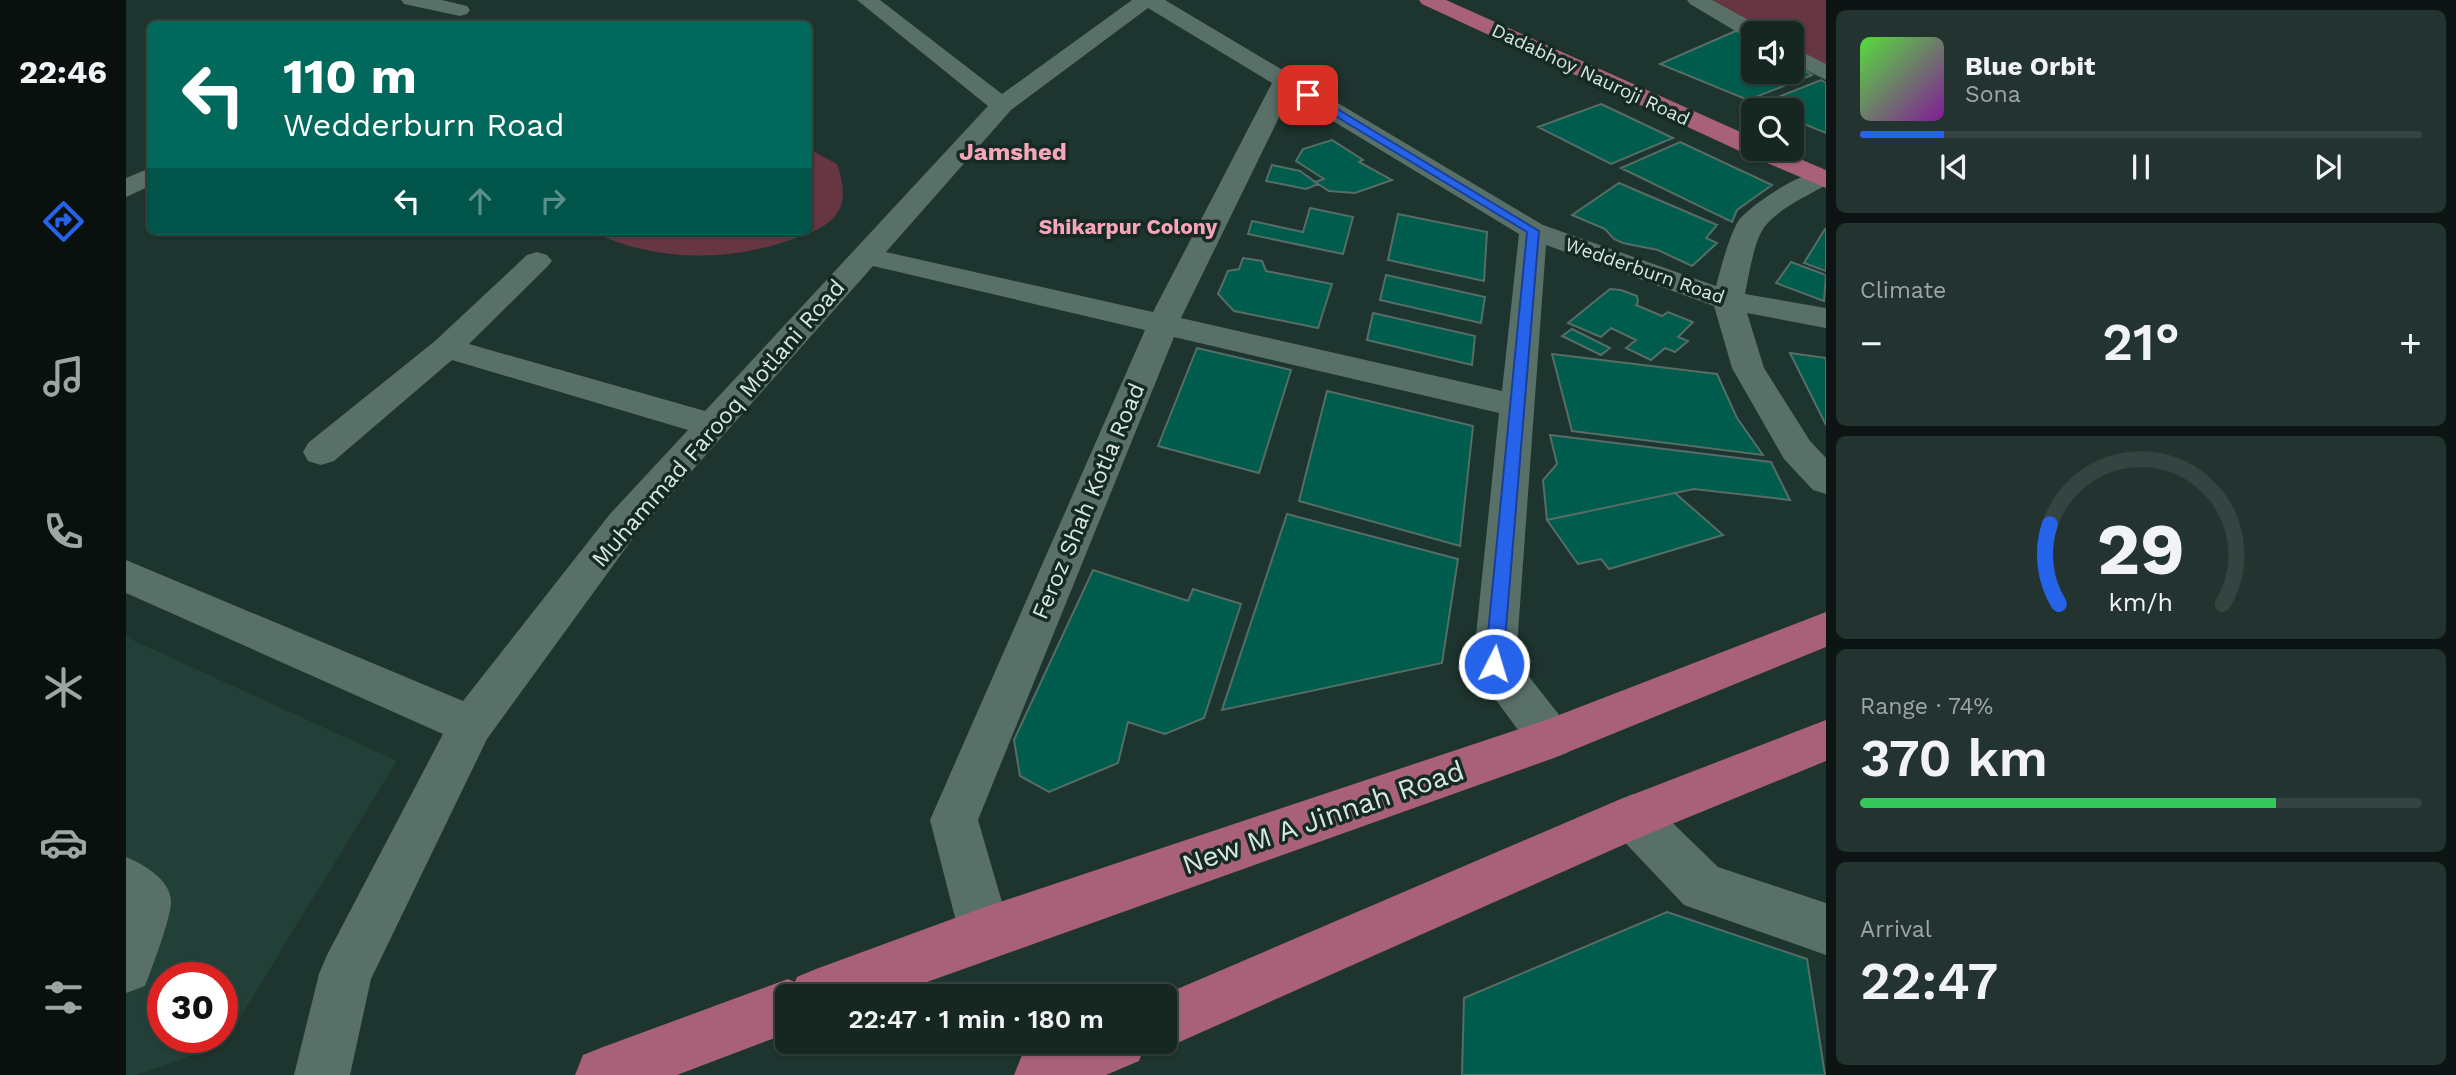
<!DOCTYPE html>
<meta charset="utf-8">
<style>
:root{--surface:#162722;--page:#23332f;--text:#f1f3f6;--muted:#9ea5a5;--line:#354440;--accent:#2563eb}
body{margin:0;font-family:"Work Sans",sans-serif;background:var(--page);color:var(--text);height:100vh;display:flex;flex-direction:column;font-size:26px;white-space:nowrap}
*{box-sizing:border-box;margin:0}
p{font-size:23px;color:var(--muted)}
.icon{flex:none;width:38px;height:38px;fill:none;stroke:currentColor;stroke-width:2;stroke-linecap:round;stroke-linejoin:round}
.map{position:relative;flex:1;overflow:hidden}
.sheet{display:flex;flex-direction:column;gap:10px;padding:10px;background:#0c1513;width:630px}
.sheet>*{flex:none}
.top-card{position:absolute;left:21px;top:21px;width:665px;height:214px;border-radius:10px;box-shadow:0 2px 5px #0004,0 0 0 2px var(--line);background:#00695c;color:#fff;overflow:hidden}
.buttons{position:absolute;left:1615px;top:21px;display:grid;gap:14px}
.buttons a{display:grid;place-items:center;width:63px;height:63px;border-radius:10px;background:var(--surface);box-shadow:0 2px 5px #0004,0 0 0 2px var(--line);font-size:35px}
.speed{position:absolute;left:21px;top:962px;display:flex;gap:14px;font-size:35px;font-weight:700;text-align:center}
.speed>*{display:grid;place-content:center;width:91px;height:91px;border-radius:50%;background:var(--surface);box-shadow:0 2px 5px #0004,0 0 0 2px var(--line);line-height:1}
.speed .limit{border:10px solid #d22;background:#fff;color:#111}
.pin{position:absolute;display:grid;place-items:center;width:60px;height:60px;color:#fff;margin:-30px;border-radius:14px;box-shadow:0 4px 10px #0006}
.me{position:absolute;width:77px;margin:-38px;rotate:5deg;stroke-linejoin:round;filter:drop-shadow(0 0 5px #0008)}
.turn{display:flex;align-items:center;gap:24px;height:147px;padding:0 21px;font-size:32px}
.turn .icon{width:91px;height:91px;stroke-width:2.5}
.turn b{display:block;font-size:49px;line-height:60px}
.lanes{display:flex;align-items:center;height:66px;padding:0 21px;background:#0003;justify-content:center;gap:35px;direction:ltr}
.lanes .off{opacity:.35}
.big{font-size:52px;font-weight:600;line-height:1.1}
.sheet .card{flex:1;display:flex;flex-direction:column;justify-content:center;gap:10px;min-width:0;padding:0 24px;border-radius:10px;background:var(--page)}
.sheet .dial{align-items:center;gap:0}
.dial svg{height:182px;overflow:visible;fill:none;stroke:var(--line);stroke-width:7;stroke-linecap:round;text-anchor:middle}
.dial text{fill:var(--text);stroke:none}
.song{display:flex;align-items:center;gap:21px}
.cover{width:84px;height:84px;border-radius:10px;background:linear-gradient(135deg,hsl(110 70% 55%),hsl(290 70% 35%))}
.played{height:7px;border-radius:4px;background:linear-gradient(90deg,var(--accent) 15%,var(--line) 15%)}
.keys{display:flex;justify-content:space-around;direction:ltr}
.heat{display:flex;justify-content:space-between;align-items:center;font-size:38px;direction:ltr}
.charge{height:10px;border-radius:5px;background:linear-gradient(90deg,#34c759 74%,var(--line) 0)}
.trip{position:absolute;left:649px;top:984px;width:402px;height:70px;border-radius:10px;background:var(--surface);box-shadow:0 2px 5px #0004,0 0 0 2px var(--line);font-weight:600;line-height:70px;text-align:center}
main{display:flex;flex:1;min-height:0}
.tabs{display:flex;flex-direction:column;width:126px;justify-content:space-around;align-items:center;background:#09100e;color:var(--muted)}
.tabs .icon{width:49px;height:49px}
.tabs .selected{color:var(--accent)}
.tabs b{font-size:32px;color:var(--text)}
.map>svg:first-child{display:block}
</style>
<main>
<nav class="tabs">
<b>22:46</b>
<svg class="icon selected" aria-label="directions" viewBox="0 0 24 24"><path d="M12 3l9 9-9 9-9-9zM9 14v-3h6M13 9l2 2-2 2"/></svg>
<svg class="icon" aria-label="music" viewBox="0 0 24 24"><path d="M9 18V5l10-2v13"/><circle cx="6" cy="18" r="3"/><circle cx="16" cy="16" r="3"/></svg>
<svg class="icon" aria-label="phone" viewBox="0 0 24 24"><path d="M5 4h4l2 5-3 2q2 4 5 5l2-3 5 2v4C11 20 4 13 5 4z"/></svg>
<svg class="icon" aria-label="climate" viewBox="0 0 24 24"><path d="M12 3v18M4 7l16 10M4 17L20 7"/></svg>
<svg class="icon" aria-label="car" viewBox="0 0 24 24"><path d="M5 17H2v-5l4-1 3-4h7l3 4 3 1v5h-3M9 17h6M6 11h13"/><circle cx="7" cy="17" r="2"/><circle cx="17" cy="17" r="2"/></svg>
<svg class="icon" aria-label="filters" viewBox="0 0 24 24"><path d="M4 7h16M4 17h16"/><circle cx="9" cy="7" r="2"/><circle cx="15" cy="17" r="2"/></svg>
</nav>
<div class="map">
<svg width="1700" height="1075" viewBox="0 0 1700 1075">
<rect width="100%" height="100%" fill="#1e342e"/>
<path fill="#234038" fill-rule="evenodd" d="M0,637L271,761L97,1045L10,1075H0ZM37,978H96V1038H37Z"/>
<path fill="#663643" d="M1584,0H1700V67L1666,47V33H1642Z
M683,149L711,164C728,213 707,226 664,240C602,262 526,262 466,231H682Z"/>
<path fill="#005c4c" stroke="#566d66" stroke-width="2" d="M1612,30L1628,40V72H1666V63L1686,75L1622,100L1534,64Z
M1695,80L1700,83V133L1666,119V110H1645L1632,105Z
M1475,104L1547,138L1485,164L1412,127Z
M1206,140L1237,160L1233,162L1266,180L1229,193L1203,191L1192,184L1189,182L1198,179L1170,161L1177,149Z
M1554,142L1646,185L1611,210L1606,222L1495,168Z
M1146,165L1174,171L1192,184L1180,189L1140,181Z
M1493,183L1591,225L1580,238L1591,243L1566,266L1532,250L1497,243L1488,239L1479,229L1446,215Z
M1184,208L1227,217L1217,254L1122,234L1126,221L1177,232Z
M1272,214L1361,232L1358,281L1262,260Z
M1699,229H1700V271L1678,263Z
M1117,258L1136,261L1140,271L1206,284L1192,328L1108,311L1092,294L1102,271L1113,269Z
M1665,262L1700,275L1698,301L1650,283Z
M1260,275L1359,297L1355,323L1254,300Z
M1484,289L1495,290L1511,296L1512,302L1510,305L1536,316L1542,312L1567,322L1552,337L1562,341L1549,352L1539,348L1525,360L1500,348L1510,340L1485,328L1475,337L1442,323Z
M1247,313L1349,336L1346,365L1241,340Z
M1446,329L1484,348L1475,355L1436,336Z
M1071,348L1165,370L1133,473L1032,446Z
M1664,353L1700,358V425Z
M1426,354L1591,374L1611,418L1637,455L1446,431Z
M1201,391L1347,426L1334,546L1173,501Z
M1424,435L1645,462L1664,500L1568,489L1421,520L1417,480L1431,464Z
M1549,493L1597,535L1483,569L1475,559L1452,564L1421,520Z
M1161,514L1332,559L1316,663L1096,710Z
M967,570L1062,601L1067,589L1115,604L1078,718L1039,734L1002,722L992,763L923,792L894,776L888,740Z
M1541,912L1681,959L1699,1075H1336L1338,998Z"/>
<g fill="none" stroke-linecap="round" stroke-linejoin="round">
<path fill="#597069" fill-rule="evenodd" d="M275,0H316L341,6L344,10L341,14L334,16L278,4Z
M731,0H754L876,94L1006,0H1039L1417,225L1590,286C1596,265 1601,242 1611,223C1621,206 1681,167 1700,172V185C1679,197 1656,207 1640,225C1628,238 1623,276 1619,294L1700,308V328L1621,313L1638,368L1684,441L1700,458V494L1687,490L1658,459L1606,368L1588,306L1420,245L1390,660L1441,725L1448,739L1441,753L1425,759L1409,753L1353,677L1347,664L1373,413L1048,337L852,820L885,933L877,951L859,959L841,951L833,933L804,820L1019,330L747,266L510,534L361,739L245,979L224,1075H168L193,974L201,955L317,734L0,593V560L337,701L484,514L562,430L326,360L208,461L195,465L182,461L177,452L182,443L309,341L401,255L411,252L421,255L426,261L421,267L343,344L579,411L862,106ZM1022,8L1146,83L1027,312L760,252L885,110ZM1164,95L1393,234L1376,391L1055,318Z
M1561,0H1586L1637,28L1640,33H1628V39L1621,38L1564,4Z
M1666,47L1700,64V80L1666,63Z
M24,168V186L0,197V178Z
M1507,794L1524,801L1592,867L1700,903V955L1558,905L1490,833L1483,817L1490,801Z
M0,857C17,864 44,879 45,901C46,915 25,971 19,986L0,993Z"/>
<path fill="#a86178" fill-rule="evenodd" d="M1293,0H1320L1628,138V149H1650L1700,170V188L1620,154L1296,4Z
M1700,612V647L1425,759L762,996H662V1033L551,1075H449L457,1055L477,1047L662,979L669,982L671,977L690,969L859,907L1420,720Z
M1700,720V761L1524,833L1040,1048L1023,1041H1040V996H1035L1490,801Z
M928,1041H1021L1013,1061L980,1075H888L896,1055Z"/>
</g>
<path fill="#2563eb" stroke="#184099" stroke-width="2" d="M1178,93H1185L1413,231L1377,664L1374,670L1368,672L1362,670L1359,664L1401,232L1178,97Z"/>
<g text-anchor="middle" stroke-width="7" stroke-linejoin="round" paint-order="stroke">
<g font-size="19" fill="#d9e6e2" stroke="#152a24">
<text transform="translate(1465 74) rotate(25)" y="7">Dadabhoy Nauroji Road</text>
<text transform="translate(1519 270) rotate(19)" y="7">Wedderburn Road</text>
</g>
<g font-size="21" font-weight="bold" fill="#f7a5b9" stroke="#152a24">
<text x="1002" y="234">Shikarpur Colony</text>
</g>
<g font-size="23" fill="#d9e6e2" stroke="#152a24">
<text transform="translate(592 423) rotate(-49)" y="8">Muhammad Farooq Motlani Road</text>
<text transform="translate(962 501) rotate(-67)" y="8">Feroz Shah Kotla Road</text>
</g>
<g font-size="24" font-weight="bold" fill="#f7a5b9" stroke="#152a24">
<text x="887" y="160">Jamshed</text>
</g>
<g font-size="28" fill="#d9e6e2" stroke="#152a24">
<text transform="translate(1197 817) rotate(-19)" y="10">New M A Jinnah Road</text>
</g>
</g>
</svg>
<div class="buttons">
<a><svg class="icon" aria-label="sound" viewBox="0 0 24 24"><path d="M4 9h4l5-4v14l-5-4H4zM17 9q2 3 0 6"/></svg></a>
<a><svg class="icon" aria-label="search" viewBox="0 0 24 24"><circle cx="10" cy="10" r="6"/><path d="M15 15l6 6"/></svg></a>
</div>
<div class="speed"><div class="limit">30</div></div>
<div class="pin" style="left:1182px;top:95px;background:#d93025"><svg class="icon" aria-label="arrive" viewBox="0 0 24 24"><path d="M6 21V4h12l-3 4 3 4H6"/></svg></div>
<svg class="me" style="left:1368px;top:664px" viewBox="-20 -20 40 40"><circle r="17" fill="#2563eb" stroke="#fff" stroke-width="3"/><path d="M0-11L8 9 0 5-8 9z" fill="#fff"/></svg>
<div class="trip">22:47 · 1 min · 180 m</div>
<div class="top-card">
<div class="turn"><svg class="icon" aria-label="left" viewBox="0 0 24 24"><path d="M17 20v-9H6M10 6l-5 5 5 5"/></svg><div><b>110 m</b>Wedderburn Road</div></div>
<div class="lanes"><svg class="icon" aria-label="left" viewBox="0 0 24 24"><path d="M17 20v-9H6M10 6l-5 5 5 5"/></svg><svg class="icon off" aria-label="ahead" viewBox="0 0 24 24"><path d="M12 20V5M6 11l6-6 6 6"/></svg><svg class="icon off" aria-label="right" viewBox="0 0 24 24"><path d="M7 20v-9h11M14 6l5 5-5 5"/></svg></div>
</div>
</div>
<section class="sheet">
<div class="card">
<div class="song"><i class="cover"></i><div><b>Blue Orbit</b><p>Sona</p></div></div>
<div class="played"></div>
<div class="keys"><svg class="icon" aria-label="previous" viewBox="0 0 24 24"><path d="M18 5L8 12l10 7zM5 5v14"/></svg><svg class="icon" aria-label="pause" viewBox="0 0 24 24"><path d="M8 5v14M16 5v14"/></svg><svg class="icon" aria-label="next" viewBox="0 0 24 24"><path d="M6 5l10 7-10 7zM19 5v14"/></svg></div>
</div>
<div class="card"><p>Climate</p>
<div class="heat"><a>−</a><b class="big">21°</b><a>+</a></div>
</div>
<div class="card dial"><svg viewBox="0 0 100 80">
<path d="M14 69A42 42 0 1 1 86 69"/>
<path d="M14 69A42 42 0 0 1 10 34" stroke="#2563eb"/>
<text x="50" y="56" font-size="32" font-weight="700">29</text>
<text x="50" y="72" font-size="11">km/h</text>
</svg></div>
<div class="card"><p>Range · 74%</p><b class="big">370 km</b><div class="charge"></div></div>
<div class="card"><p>Arrival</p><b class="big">22:47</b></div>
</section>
</main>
